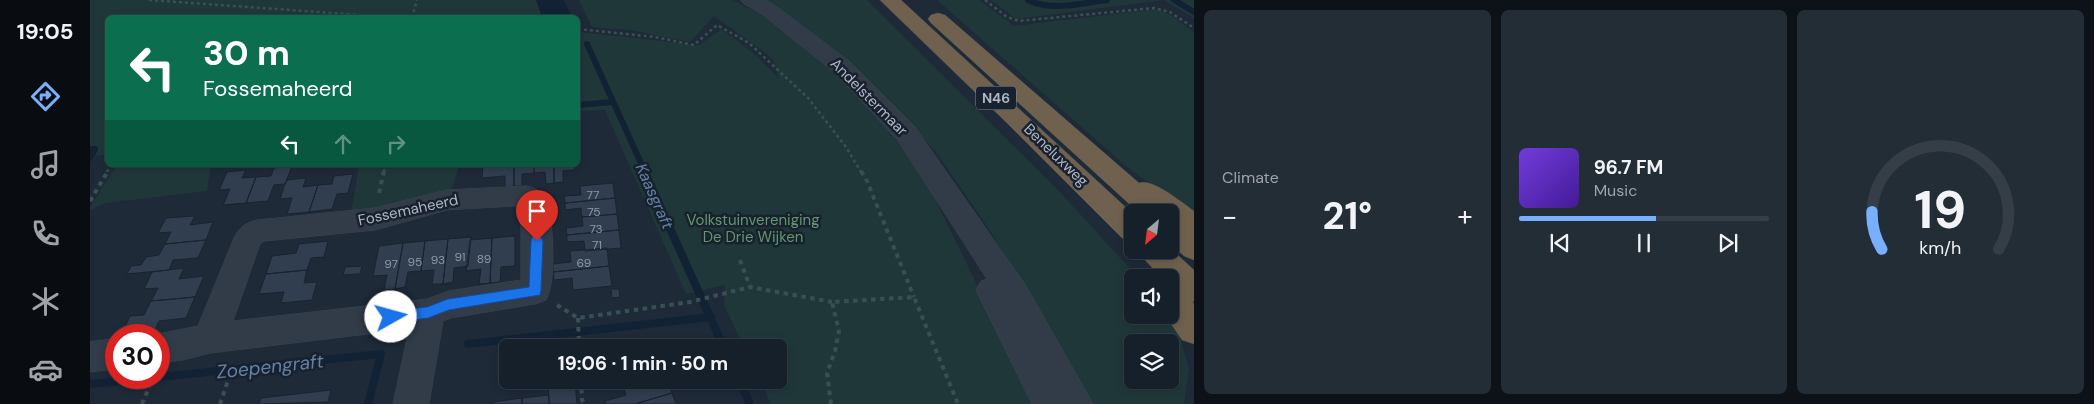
<!DOCTYPE html>
<meta charset="utf-8">
<style>
:root{--surface:#16202a;--page:#232d36;--text:#f1f3f6;--muted:#9ea3a8;--line:#353e47;--accent:#78b0fe}
body{margin:0;font-family:"DM Sans",sans-serif;background:var(--page);color:var(--text);height:100vh;display:flex;flex-direction:column;font-size:19px;white-space:nowrap}
*{box-sizing:border-box;margin:0}
p{font-size:16px;color:var(--muted)}
.icon{flex:none;width:28px;height:28px;fill:none;stroke:currentColor;stroke-width:2;stroke-linecap:round;stroke-linejoin:round}
.map{position:relative;flex:1;overflow:hidden}
.drawer{display:flex;flex-direction:column;gap:10px;padding:10px;background:#0c1217;width:900px}
.drawer>*{flex:none}
.guide{position:absolute;left:15px;top:15px;width:475px;height:152px;border-radius:8px;box-shadow:0 2px 8px #0003,0 0 0 1px var(--line);background:#0b6e4f;color:#fff;overflow:hidden}
.needle{width:32px;rotate:208deg}
.buttons{position:absolute;left:1034px;top:204px;display:grid;gap:10px}
.buttons a{display:grid;place-items:center;width:55px;height:55px;border-radius:8px;background:var(--surface);box-shadow:0 2px 8px #0003,0 0 0 1px var(--line);font-size:25px}
.speed{position:absolute;left:15px;top:324px;display:flex;gap:10px;font-size:25px;font-weight:700;text-align:center}
.speed>*{display:grid;place-content:center;width:65px;height:65px;border-radius:50%;background:var(--surface);box-shadow:0 2px 8px #0003,0 0 0 1px var(--line);line-height:1}
.speed .limit{border:8px solid #d22;background:#fff;color:#111}
.pin{position:absolute;display:grid;place-items:center;width:42px;height:42px;color:#fff;margin:-51px -21px;border-radius:50% 50% 50% 0;rotate:-45deg;box-shadow:0 0 5px #0007}
.pin .icon{rotate:45deg}
.me{position:absolute;width:55px;margin:-28px;rotate:83deg;stroke-linejoin:round;filter:drop-shadow(0 0 4px #0008)}
.turn{display:flex;align-items:center;gap:18px;height:105px;padding:0 15px;font-size:22px}
.turn .icon{width:65px;height:65px;stroke-width:2.5}
.turn b{display:block;font-size:35px;line-height:42px}
.lanes{display:flex;align-items:center;height:48px;padding:0 15px;background:#0003;justify-content:center;gap:25px;direction:ltr}
.lanes .off{opacity:.35}
.big{font-size:38px;font-weight:700;line-height:1.1}
.drawer .card{flex:1;display:flex;flex-direction:column;justify-content:center;gap:8px;min-width:0;padding:0 18px;border-radius:8px;background:var(--page)}
.drawer .dial{align-items:center;gap:0}
.dial svg{height:130px;overflow:visible;fill:none;stroke:var(--line);stroke-width:7;stroke-linecap:round;text-anchor:middle}
.dial text{fill:var(--text);stroke:none}
.song{display:flex;align-items:center;gap:15px}
.cover{width:60px;height:60px;border-radius:8px;background:linear-gradient(135deg,hsl(260 70% 55%),hsl(260 70% 35%))}
.played{height:5px;border-radius:2px;background:linear-gradient(90deg,var(--accent) 55%,var(--line) 55%)}
.keys{display:flex;justify-content:space-around;direction:ltr}
.heat{display:flex;justify-content:space-between;align-items:center;font-size:28px;direction:ltr}
.drawer .tiles{flex:1;display:grid;gap:10px;grid-template-columns:repeat(3,1fr)}
.trip{position:absolute;left:409px;top:339px;width:288px;height:50px;border-radius:8px;background:var(--surface);box-shadow:0 2px 8px #0003,0 0 0 1px var(--line);font-weight:700;line-height:50px;text-align:center}
main{display:flex;flex:1;min-height:0}
.menu{display:flex;flex-direction:column;width:90px;justify-content:space-around;align-items:center;background:#090d11;color:var(--muted)}
.menu .icon{width:35px;height:35px}
.menu .on{color:var(--accent)}
.menu b{font-size:22px;color:var(--text)}
.map>svg:first-child{display:block}
</style>
<main>
<nav class="menu">
<b>19:05</b>
<svg class="icon on" aria-label="directions" viewBox="0 0 24 24"><path d="M12 3l9 9-9 9-9-9zM9 14v-3h6M13 9l2 2-2 2"/></svg>
<svg class="icon" aria-label="music" viewBox="0 0 24 24"><path d="M9 18V5l10-2v13"/><circle cx="6" cy="18" r="3"/><circle cx="16" cy="16" r="3"/></svg>
<svg class="icon" aria-label="phone" viewBox="0 0 24 24"><path d="M5 4h4l2 5-3 2q2 4 5 5l2-3 5 2v4C11 20 4 13 5 4z"/></svg>
<svg class="icon" aria-label="climate" viewBox="0 0 24 24"><path d="M12 3v18M4 7l16 10M4 17L20 7"/></svg>
<svg class="icon" aria-label="car" viewBox="0 0 24 24"><path d="M5 17H2v-5l4-1 3-4h7l3 4 3 1v5h-3M9 17h6M6 11h13"/><circle cx="7" cy="17" r="2"/><circle cx="17" cy="17" r="2"/></svg>
</nav>
<div class="map">
<svg width="1104" height="404" viewBox="0 0 1104 404">
<rect width="100%" height="100%" fill="#1e2a38"/>
<path fill="#203739" fill-rule="evenodd" d="M0,0H454L460,17L18,18L17,155L0,156Z
M489,0H643L673,16L712,44L781,107L831,170L945,404H681L670,380H688V348L654,347L634,305L635,285L596,294L515,110L488,111V32L609,45L632,29L669,58L689,79L683,60L678,55L624,16L600,42L540,30L502,27Z
M672,0H777L968,190L1048,277L1042,278V315H1077L1088,329L1099,369L1094,404H1000L901,232L847,153L789,91ZM1042,342H1080V380H1042Z
M847,0H889L924,26L1067,9L1081,15L1104,32V217L1037,167Z
M901,0H1074L926,19Z
M1074,0H1104V18Z
M27,165H121L117,191L16,203L0,210V207Z
M269,165H369L360,196L260,219Z"/>
<path fill="#122235" d="M446,0H474L482,17H452Z"/>
<g fill="none" stroke-linecap="round" stroke-linejoin="round">
<path stroke="#122235" stroke-width="6" d="M938,0C962,12 991,3 1017,0
M1084,0L1104,12
M497,44L555,172
M488,105L523,102
M0,149H5L0,158"/>
<path stroke="#122235" stroke-width="8" d="M554,171L634,348
M378,344L621,317
M69,377L291,354L278,404
M649,380L660,404
M0,384L65,378"/>
</g>
<path fill="#303e4f" stroke="#1a232f" d="M393,165H424V186L415,187V176L392,178Z
M424,165H444V173L432,174V186H424Z
M444,165H464V183L456,184L455,172L444,173Z
M464,165H484L485,170L473,171V182L464,183Z
M202,166L195,184L184,185L178,201L156,203L166,177L181,176L184,168Z
M156,170L152,178L166,177L156,203L133,205L140,189L129,190L137,172Z
M263,174L258,193L247,194L242,209L219,212L228,185L242,184L244,176Z
M216,178L213,187L228,185L219,212L197,214L202,198L190,199L195,184L197,180Z
M523,183L525,198L475,203L474,196L491,195L490,186Z
M525,198L527,214L492,217L491,208L475,210V203Z
M527,214L529,230L477,235L476,228L493,226L492,217Z
M105,216L100,225L123,222L116,240L75,244L81,232L68,233L76,218Z
M529,230L531,248L495,251L494,241L477,242V235Z
M425,236V266L411,267L410,282L400,283L402,238Z
M381,237L378,266L364,268L363,282L353,284L358,239Z
M402,238L400,283L389,284L391,269L376,271L380,240Z
M358,239L353,284H342L344,270L331,271L335,241Z
M116,240L108,258L83,260L79,270L37,274L41,266L51,265L56,257L69,255L75,244Z
M238,241L234,257L221,258L217,270L176,274L182,256L206,253L209,244Z
M335,241L331,271L318,272L315,287L305,289L313,243Z
M313,243L305,289L294,290L297,275L283,276L289,246Z
M517,248L519,266L463,272V264L481,262L480,251Z
M272,266L270,274L253,275L255,267Z
M519,266L522,286L483,290L482,278L464,280L463,272Z
M94,268L89,279L114,276L105,297L61,301L68,288L54,289L62,272Z
M217,270L214,283L227,282L222,300L191,303L194,292L169,294L176,274Z
M521,289H529L530,297L522,298Z
M105,297L96,318L69,321L64,332L31,335L40,316L54,315L61,301Z
M476,341V348H457V343Z
M577,380L582,393L545,404H516L515,401L536,395L531,381Z
M485,381L487,404H459L458,384Z
M241,390L238,402L169,404L171,398Z
M582,393L586,404H545Z
M459,395V404H432V398Z
M432,398V404H403V402Z"/>
<g fill="none" stroke-linecap="round" stroke-linejoin="round">
<g stroke="#3b4552" stroke-width="1">
<path id="minor" d="M651,0H675L687,7L760,62L825,127L936,286L1003,404H942L886,290L891,281L897,279L807,139L744,72L673,15L654,4Z
M437,186C448,189 454,193 460,203C461,231 468,275 456,300L445,304L361,318L353,321L339,404H303L319,329L120,353L93,360L69,363V335H63L108,326L144,238C149,227 156,223 167,220L285,208L357,190ZM431,206V280L358,291L337,299L143,321L170,244L174,241L285,230L357,210Z
M26,339V369L0,372V342Z"/>
</g>
<g stroke="#3a4450" stroke-width="1">
<path id="highway" d="M790,0H811L1042,213V241L1032,238L918,124Z
M848,13L855,15L1049,183C1063,178 1092,203 1104,211V260L1094,256L1080,243V212H1048L841,23L838,19L841,15Z
M1080,248L1104,270V302L1102,301L1104,304V344L1092,340L1075,315H1080V278H1072L1053,258L1048,250H1080Z"/>
</g>
<path stroke="#395052" stroke-width="2.5" stroke-dasharray="3 3" stroke-linecap="butt" d="M59,0L313,18
M895,0L917,17L929,21L1064,8L1080,12L1104,28
M322,18L327,0
M488,29L565,37L604,45L627,25L659,43L718,98L756,147L771,172
M17,172L21,165
M294,172L295,165"/>
<path stroke="#395052" stroke-width="4" stroke-dasharray="4.5 4.5" stroke-linecap="butt" d="M771,171L777,181L824,297
M289,193L294,171
M0,201L18,171
M650,260L660,287L742,302
M467,305L488,318L600,302L660,287
M488,318L489,348
M491,380L492,400L495,404
M52,404L63,378
M130,404L144,363
M741,404L737,373L745,351L749,331L742,302L824,297L868,404"/>
<use href="#minor" fill="#323c48" fill-rule="evenodd"/>
<use href="#highway" fill="#6f614e" fill-rule="evenodd"/>
</g>
<path fill="#1a73e8" stroke="#114b97" d="M447,236L451,237L453,241L451,291L450,295L359,310L338,318L301,323L297,321L295,317L297,313L301,311L337,307L358,299L439,287L441,241L442,237Z"/>
<g text-anchor="middle" stroke-width="5" stroke-linejoin="round" paint-order="stroke">
<g font-size="12" fill="#8b97a6">
<text x="503" y="199">77</text>
<text x="504" y="216">75</text>
<text x="506" y="233">73</text>
<text x="507" y="249">71</text>
<text x="370" y="261">91</text>
<text x="394" y="263">89</text>
<text x="348" y="264">93</text>
<text x="325" y="266">95</text>
<text x="494" y="267">69</text>
<text x="301" y="268">97</text>
</g>
<rect fill="#18212d" stroke="#808a97" stroke-width="1" x="886" y="86.5" width="40" height="23" rx="4"/>
<g font-size="14" font-weight="bold" fill="#acb7c5">
<text x="906" y="103">N46</text>
</g>
<g font-size="15" fill="#acb7c5" stroke="#18212d">
<text transform="translate(779 97) rotate(45)" y="5">Andelstermaar</text>
<text transform="translate(966 155) rotate(44)" y="5">Beneluxweg</text>
<text transform="translate(318 210) rotate(-12)" y="5">Fossemaheerd</text>
</g>
<g font-size="15" fill="#62976d" stroke="#18212d">
<text x="663" y="225">Volkstuinvereniging<tspan x="663" dy="17">De Drie Wijken</tspan></text>
</g>
<g font-size="16" font-style="italic" fill="#6282a7" stroke="#18212d">
<text transform="translate(565 196) rotate(66)" y="6">Kaasgraft</text>
</g>
<g font-size="19" font-style="italic" fill="#6282a7" stroke="#18212d">
<text transform="translate(180 366) rotate(-6)" y="7">Zoepengraft</text>
</g>
</g>
</svg>
<div class="buttons">
<a><svg class="needle" viewBox="-14 -14 28 28"><path d="M0-13l5 13h-10z" fill="#e53935"/><path d="M0 13l5-13h-10z" fill="#9ea3a8"/></svg></a>
<a><svg class="icon" aria-label="sound" viewBox="0 0 24 24"><path d="M4 9h4l5-4v14l-5-4H4zM17 9q2 3 0 6"/></svg></a>
<a><svg class="icon" aria-label="layers" viewBox="0 0 24 24"><path d="M12 4l9 5-9 5-9-5zM3 14l9 5 9-5"/></svg></a>
</div>
<div class="speed"><div class="limit">30</div></div>
<div class="pin" style="left:447px;top:241px;background:#d93025"><svg class="icon" aria-label="arrive" viewBox="0 0 24 24"><path d="M6 21V4h12l-3 4 3 4H6"/></svg></div>
<svg class="me" style="left:301px;top:317px" viewBox="-20 -20 40 40"><circle r="19" fill="#fff"/><path d="M0-13L10 11 0 6-10 11z" fill="#1a73e8"/></svg>
<div class="trip">19:06 · 1 min · 50 m</div>
<div class="guide">
<div class="turn"><svg class="icon" aria-label="left" viewBox="0 0 24 24"><path d="M17 20v-9H6M10 6l-5 5 5 5"/></svg><div><b>30 m</b>Fossemaheerd</div></div>
<div class="lanes"><svg class="icon" aria-label="left" viewBox="0 0 24 24"><path d="M17 20v-9H6M10 6l-5 5 5 5"/></svg><svg class="icon off" aria-label="ahead" viewBox="0 0 24 24"><path d="M12 20V5M6 11l6-6 6 6"/></svg><svg class="icon off" aria-label="right" viewBox="0 0 24 24"><path d="M7 20v-9h11M14 6l5 5-5 5"/></svg></div>
</div>
</div>
<section class="drawer">
<div class="tiles">
<div class="card"><p>Climate</p>
<div class="heat"><a>−</a><b class="big">21°</b><a>+</a></div>
</div>
<div class="card">
<div class="song"><i class="cover"></i><div><b>96.7 FM</b><p>Music</p></div></div>
<div class="played"></div>
<div class="keys"><svg class="icon" aria-label="previous" viewBox="0 0 24 24"><path d="M18 5L8 12l10 7zM5 5v14"/></svg><svg class="icon" aria-label="pause" viewBox="0 0 24 24"><path d="M8 5v14M16 5v14"/></svg><svg class="icon" aria-label="next" viewBox="0 0 24 24"><path d="M6 5l10 7-10 7zM19 5v14"/></svg></div>
</div>
<div class="card dial"><svg viewBox="0 0 100 80">
<path d="M14 69A42 42 0 1 1 86 69"/>
<path d="M14 69A42 42 0 0 1 8 46" stroke="#78b0fe"/>
<text x="50" y="56" font-size="32" font-weight="700">19</text>
<text x="50" y="72" font-size="11">km/h</text>
</svg></div>
</div>
</section>
</main>
